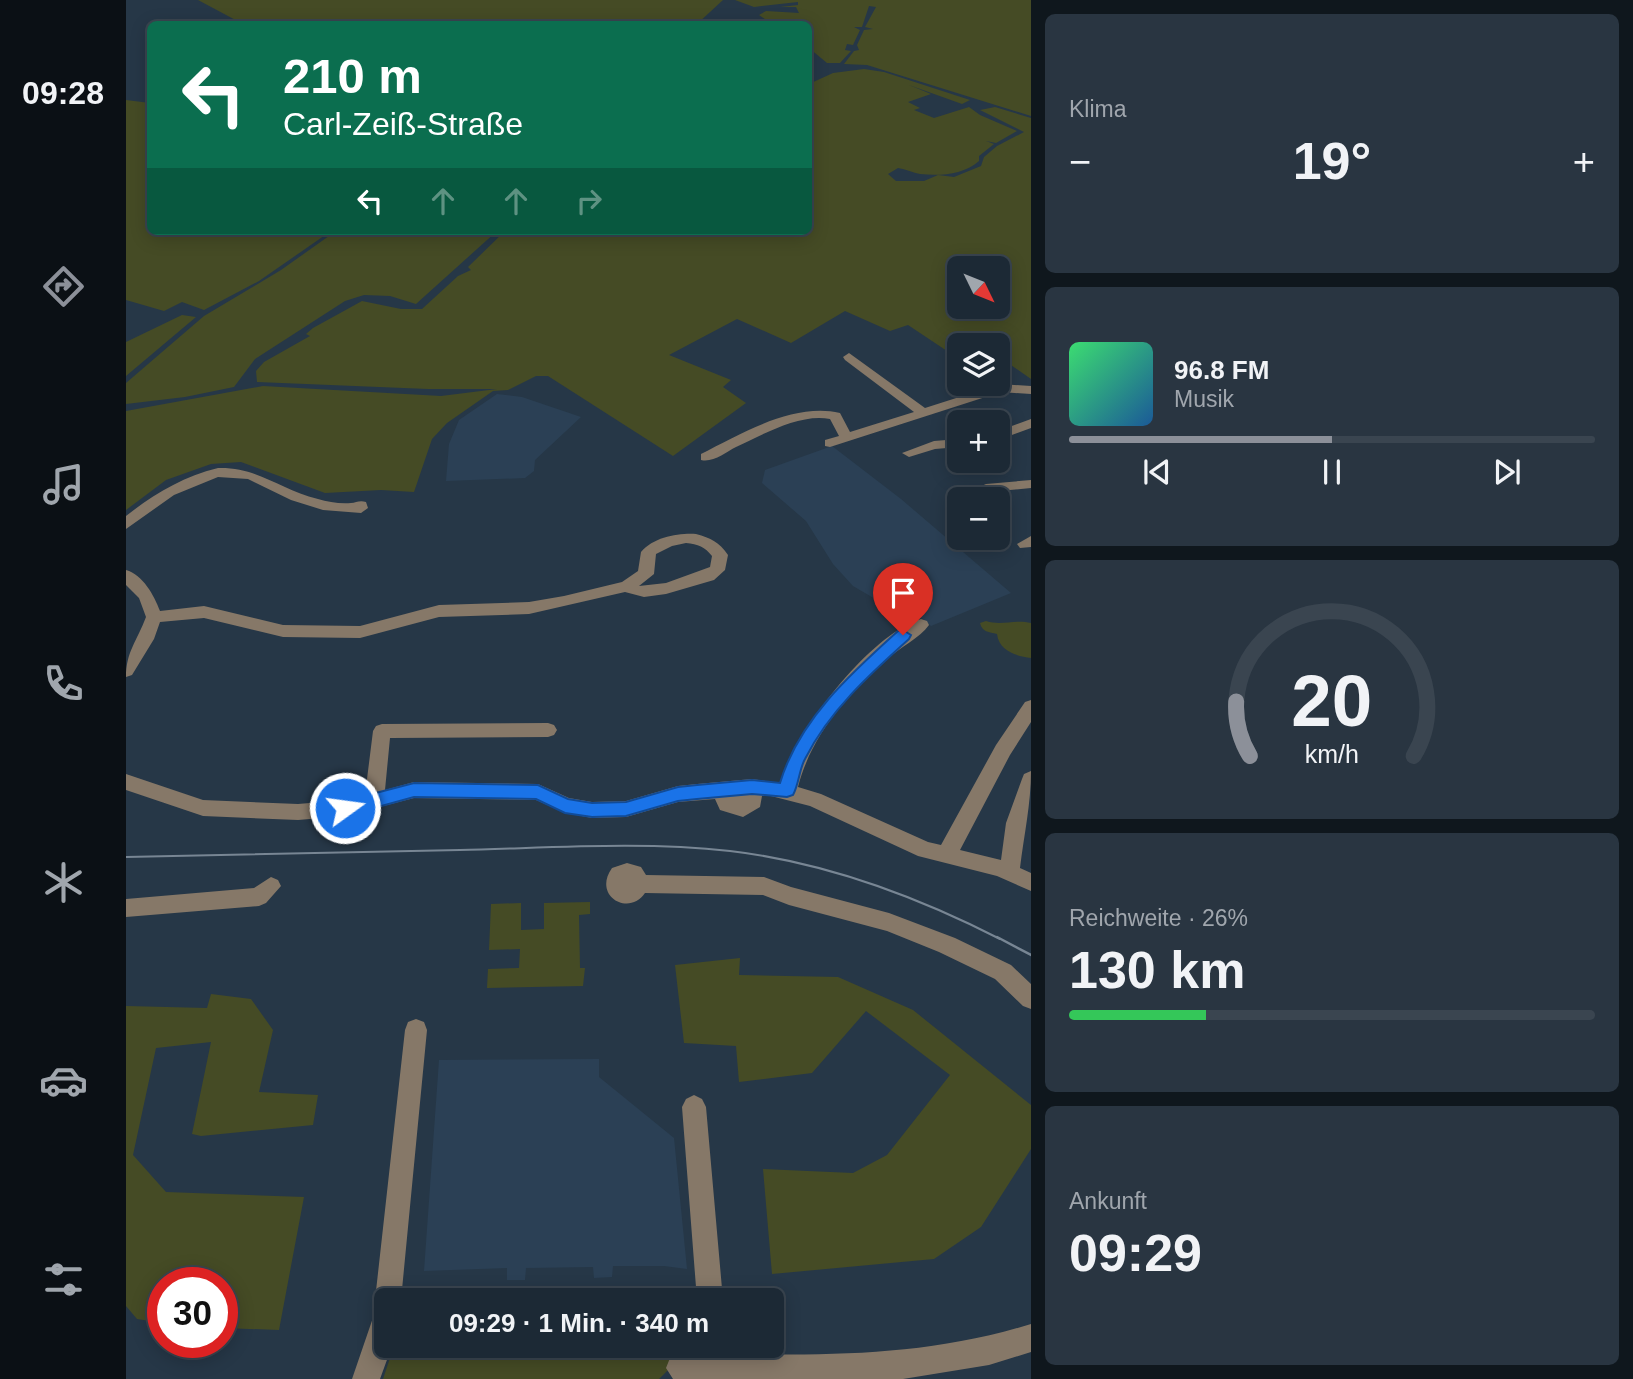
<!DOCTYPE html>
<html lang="de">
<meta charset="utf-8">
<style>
:root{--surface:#1c2935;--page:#293541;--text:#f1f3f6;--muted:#a0a6ad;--line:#3a4550;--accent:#8c9099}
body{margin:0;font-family:Helvetica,sans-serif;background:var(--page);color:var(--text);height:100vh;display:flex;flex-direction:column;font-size:26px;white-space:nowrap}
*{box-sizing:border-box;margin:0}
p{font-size:23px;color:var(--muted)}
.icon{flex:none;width:38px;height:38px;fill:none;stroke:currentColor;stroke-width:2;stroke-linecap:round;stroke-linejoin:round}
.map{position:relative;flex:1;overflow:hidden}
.sheet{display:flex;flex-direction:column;gap:14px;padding:14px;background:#0f171d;width:602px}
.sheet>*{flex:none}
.banner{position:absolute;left:21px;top:21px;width:665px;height:214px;border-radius:10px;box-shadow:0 4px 18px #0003,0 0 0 2px var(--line);background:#0b6e4f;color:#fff;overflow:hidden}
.needle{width:46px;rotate:133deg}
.fabs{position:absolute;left:821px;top:256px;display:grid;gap:14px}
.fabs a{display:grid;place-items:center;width:63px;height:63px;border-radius:10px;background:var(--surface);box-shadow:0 4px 18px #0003,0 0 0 2px var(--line);font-size:35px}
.speed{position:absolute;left:21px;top:1267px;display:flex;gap:14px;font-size:35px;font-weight:700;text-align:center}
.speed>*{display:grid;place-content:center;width:91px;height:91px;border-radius:50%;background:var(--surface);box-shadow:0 4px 18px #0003,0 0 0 2px var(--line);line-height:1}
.speed .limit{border:10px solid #d22;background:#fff;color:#111}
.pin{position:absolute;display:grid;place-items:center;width:60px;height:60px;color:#fff;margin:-72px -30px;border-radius:50% 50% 50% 0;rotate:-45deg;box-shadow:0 0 7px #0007}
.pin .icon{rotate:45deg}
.me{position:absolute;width:77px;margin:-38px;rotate:76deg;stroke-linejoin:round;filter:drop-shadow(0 0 5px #0008)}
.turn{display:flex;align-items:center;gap:24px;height:147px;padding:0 21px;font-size:32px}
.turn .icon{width:91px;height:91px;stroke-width:2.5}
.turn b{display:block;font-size:49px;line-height:60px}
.lanes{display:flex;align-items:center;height:66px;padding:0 21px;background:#0003;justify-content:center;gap:35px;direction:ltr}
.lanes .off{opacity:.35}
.big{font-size:52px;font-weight:800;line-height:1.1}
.sheet .widget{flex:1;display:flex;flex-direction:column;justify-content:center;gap:10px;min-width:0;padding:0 24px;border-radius:10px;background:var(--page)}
.sheet .dial{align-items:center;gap:0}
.dial svg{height:182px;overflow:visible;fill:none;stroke:var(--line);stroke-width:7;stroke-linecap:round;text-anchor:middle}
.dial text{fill:var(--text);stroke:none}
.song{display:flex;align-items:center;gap:21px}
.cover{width:84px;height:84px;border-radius:10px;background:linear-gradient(135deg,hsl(140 70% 55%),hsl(210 70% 35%))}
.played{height:7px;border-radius:4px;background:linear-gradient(90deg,var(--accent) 50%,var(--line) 50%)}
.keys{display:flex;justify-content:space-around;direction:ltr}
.heat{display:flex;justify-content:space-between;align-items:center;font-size:38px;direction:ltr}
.charge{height:10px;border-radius:5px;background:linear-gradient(90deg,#34c759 26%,var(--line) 0)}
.trip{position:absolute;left:248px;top:1288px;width:410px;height:70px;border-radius:10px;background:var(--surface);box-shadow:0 4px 18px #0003,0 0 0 2px var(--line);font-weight:800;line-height:70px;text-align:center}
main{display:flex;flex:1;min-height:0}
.menu{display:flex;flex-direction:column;width:126px;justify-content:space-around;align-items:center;background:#0b1015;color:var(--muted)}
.menu .icon{width:49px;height:49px}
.menu .selected{color:var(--accent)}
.menu b{font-size:32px;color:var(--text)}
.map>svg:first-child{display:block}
</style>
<main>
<nav class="menu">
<b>09:28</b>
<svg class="icon selected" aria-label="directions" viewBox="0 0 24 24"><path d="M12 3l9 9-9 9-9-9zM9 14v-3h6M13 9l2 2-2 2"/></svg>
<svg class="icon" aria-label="music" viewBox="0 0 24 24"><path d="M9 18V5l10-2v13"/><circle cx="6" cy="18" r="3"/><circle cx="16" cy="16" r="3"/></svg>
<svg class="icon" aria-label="phone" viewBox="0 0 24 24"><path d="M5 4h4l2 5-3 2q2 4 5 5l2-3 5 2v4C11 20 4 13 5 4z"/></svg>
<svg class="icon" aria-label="climate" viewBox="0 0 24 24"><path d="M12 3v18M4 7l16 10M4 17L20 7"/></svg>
<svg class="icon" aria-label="car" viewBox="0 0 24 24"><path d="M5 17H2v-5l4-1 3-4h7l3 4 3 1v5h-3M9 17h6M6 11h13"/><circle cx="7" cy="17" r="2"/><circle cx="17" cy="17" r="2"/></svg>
<svg class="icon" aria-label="filters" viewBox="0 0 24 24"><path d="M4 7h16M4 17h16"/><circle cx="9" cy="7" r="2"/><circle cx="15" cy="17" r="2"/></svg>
</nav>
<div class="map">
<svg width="905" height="1379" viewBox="0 0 905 1379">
<rect width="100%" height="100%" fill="#263747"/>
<path fill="#2b4055" d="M371,394L396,397L455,417L409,460L408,471L399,478L320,481L323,444L333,420Z
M706,446L775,499L885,593L805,626L797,619L763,607L727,586L707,564L680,521L636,483L639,470Z
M473,1059V1077L548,1138L561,1269L538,1266H487L486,1277L468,1278L467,1267L400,1268L399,1280H381V1268L298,1271L313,1060Z"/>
<path fill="#454b25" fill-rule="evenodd" d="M72,0H597L571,24H117Z
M609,0H905V116L741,65L718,64L728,51L733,50L731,45L738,30L747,29L739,27L750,7L743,6L736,27H728L734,30L727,45L721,44L719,50L725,51L714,63H701L683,48L682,24H646L633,15L640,11L673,13L670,7H654L672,5V2L628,7Z
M738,69L758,72L844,100L836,104L783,85L805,94L782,102L794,108L788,110L808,118L843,107L854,115L891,131L870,143L860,141L868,144L853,156V161C837,175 814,176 794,174C787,173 780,169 772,168L762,174L770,181H798L812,175L828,177L855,166L858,157L871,146L898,132L854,110L869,107L905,118V379L872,356V345H833V359L782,325L764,331L719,311L665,343L611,319L543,355L605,380L597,387L620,403L547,456L422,376H410L382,390L367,391L321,423L306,439L288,492L255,490L199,493L115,462L85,464L40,480L0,510V411L137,386L315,396L371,389H302L131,382L130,371L138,362L184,336L180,334L187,328L236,301L275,309H296L332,276L345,270L342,267L379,231H682L683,84L707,73ZM833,268H872V306H833Z
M0,100L24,103V231H205L133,281L78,310L56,302L38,311L0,300Z
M210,231H371L290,304L264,296L238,295L219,301L129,359L108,387L59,397L0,404V383L78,316L155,270Z
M56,315L70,317L0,376V342Z
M860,621C876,626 889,619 905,623V658C890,656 873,651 871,634C863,632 856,632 854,623Z
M464,902V914L453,915L454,968H459L457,986L361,988L362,969L393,968L394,949L363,950L365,904L395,903V930L418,929V903Z
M614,958L613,975L712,977L787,1010L905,1105V1149L855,1227L808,1259L646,1274L637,1169L727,1173L761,1155L824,1075L740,1011L686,1073L613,1082L610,1046L558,1043L549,965Z
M85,994L125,999L147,1030L133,1092L192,1095L187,1125L75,1136L66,1134L85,1042L30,1048L7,1155L40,1192L178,1197L153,1330L96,1328V1283H37V1323L11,1319L0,1306V1006L81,1008Z
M268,1346H570L572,1358L544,1368L533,1379H257Z"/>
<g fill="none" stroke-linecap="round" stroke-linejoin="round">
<path fill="#867868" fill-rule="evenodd" d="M723,353L799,408L874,384L905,386V394L875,392L704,447L699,446V440L713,436L704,419C674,413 636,435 610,447C600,452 587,463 575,460V454C614,434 668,402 714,413L724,432L788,412L719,360L717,357Z
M905,419V428L872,440V431Z
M833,439V447L809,449L783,457L776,453L808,441Z
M92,468C133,467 154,490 192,499C202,502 214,504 225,503C230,503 233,500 240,502L242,508L235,513L197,510L165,500L122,479L92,477L48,495L0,529V516C28,494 56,477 92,468Z
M905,480V488L862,492L847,498L840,493L860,484Z
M570,534C585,538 593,542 602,555L599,570L588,580L540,594L518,597L499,592L403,614L313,617L234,638L157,637L78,618L34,622L28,639L6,675L0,677C0,652 11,641 20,617L13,598L0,585V570C17,575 28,595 34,611L78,606L157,625L234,626L313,605L403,602L438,596L496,582L512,571L515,552C528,537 552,533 570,534ZM560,543C572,544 579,547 586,556L584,567L540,583L513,586L528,574L530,554L546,546Z
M905,536V547L894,548L891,544Z
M795,619L801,621L803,625C794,638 773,648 761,659C722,693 685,736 672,787L695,794L802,842L815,845L870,745L899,702L905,700V722L884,755L834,850L875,860L880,823L896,779L898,774L905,771C905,804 898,835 894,868L905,873V891L871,876L792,856L684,806L645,796H636L634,807L617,817L594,810L589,799L552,802L500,817L466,818L440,813L410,800L288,798L219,816L172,820L77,816L0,790V774L77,800L172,804L219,800L239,795L247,731L250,726L256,724L422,723L428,725L431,730L428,735L422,737L264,738L259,790L288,782L412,784L443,798L466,802L500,801L552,786L571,784L626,779L654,783C668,733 744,634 795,619Z
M501,863L515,867L520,875L638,877L665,887L763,913L829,938L885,965L905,984V1009L897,1006L869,979L813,952L761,931L663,905L637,895L519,893C503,917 466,896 486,868Z
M145,877L152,880L155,886L140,903L133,906L0,917V899L128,888Z
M290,1019L298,1022L301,1030L275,1300H261V1346H266L254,1379H226L251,1306L249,1300L279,1030L282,1022Z
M568,1095L576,1099L580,1107L597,1300H571L556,1107L560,1099Z
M905,1324V1352L863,1365L777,1379H547L540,1368L544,1358L554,1354H587L584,1346H612L614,1354C715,1356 808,1354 905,1324Z"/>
<path stroke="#788694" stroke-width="2" d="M0,857C111,855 222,853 334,850C423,848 515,841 604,851C698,862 790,896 874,939"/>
<path stroke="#788694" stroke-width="2.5" d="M871,937L905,955"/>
</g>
<path fill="#1a73e8" stroke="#114b97" stroke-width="2" d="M777,630L785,635L783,639C744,674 703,711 679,759C673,770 673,784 667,795L661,797L626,794L571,799L552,801L500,816L466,817L439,813L410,799L288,797L219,816L213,814L210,808L213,803L219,801L288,783L412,785L442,799L466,803L500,802L552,787L571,785L626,780L654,783C673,720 724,674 772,631Z"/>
</svg>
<div class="fabs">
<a><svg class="needle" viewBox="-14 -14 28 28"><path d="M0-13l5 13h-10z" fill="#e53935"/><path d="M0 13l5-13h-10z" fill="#a0a6ad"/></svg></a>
<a><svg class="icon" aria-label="layers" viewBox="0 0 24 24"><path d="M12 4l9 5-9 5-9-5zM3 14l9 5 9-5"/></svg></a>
<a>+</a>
<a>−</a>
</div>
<div class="speed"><div class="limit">30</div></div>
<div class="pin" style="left:777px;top:635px;background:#d93025"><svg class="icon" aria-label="arrive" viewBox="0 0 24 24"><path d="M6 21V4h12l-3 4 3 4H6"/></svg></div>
<svg class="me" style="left:219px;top:808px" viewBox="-20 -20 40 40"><circle r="17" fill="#1a73e8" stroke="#fff" stroke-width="3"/><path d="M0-11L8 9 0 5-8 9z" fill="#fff"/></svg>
<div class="trip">09:29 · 1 Min. · 340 m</div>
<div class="banner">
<div class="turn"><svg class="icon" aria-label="left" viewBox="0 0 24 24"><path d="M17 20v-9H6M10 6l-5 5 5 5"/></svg><div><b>210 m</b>Carl-Zeiß-Straße</div></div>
<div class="lanes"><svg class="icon" aria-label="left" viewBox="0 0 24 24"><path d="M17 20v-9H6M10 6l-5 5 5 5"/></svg><svg class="icon off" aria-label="ahead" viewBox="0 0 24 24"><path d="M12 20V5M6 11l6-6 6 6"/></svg><svg class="icon off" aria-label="ahead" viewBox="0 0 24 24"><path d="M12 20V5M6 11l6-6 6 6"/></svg><svg class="icon off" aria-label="right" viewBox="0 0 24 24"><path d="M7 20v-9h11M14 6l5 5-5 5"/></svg></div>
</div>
</div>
<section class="sheet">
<div class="widget"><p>Klima</p>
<div class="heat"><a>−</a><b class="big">19°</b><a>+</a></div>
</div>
<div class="widget">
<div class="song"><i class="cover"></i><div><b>96.8 FM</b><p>Musik</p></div></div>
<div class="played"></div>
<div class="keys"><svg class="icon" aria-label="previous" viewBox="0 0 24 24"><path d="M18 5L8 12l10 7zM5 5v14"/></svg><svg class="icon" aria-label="pause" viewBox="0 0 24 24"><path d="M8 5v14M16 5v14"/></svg><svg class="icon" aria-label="next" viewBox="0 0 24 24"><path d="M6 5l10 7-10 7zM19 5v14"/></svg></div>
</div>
<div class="widget dial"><svg viewBox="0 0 100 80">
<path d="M14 69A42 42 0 1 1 86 69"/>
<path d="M14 69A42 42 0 0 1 8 45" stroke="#8c9099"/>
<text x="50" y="56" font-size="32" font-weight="700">20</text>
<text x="50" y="72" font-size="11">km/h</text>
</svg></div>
<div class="widget"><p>Reichweite · 26%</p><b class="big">130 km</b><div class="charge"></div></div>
<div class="widget"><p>Ankunft</p><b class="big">09:29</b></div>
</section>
</main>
